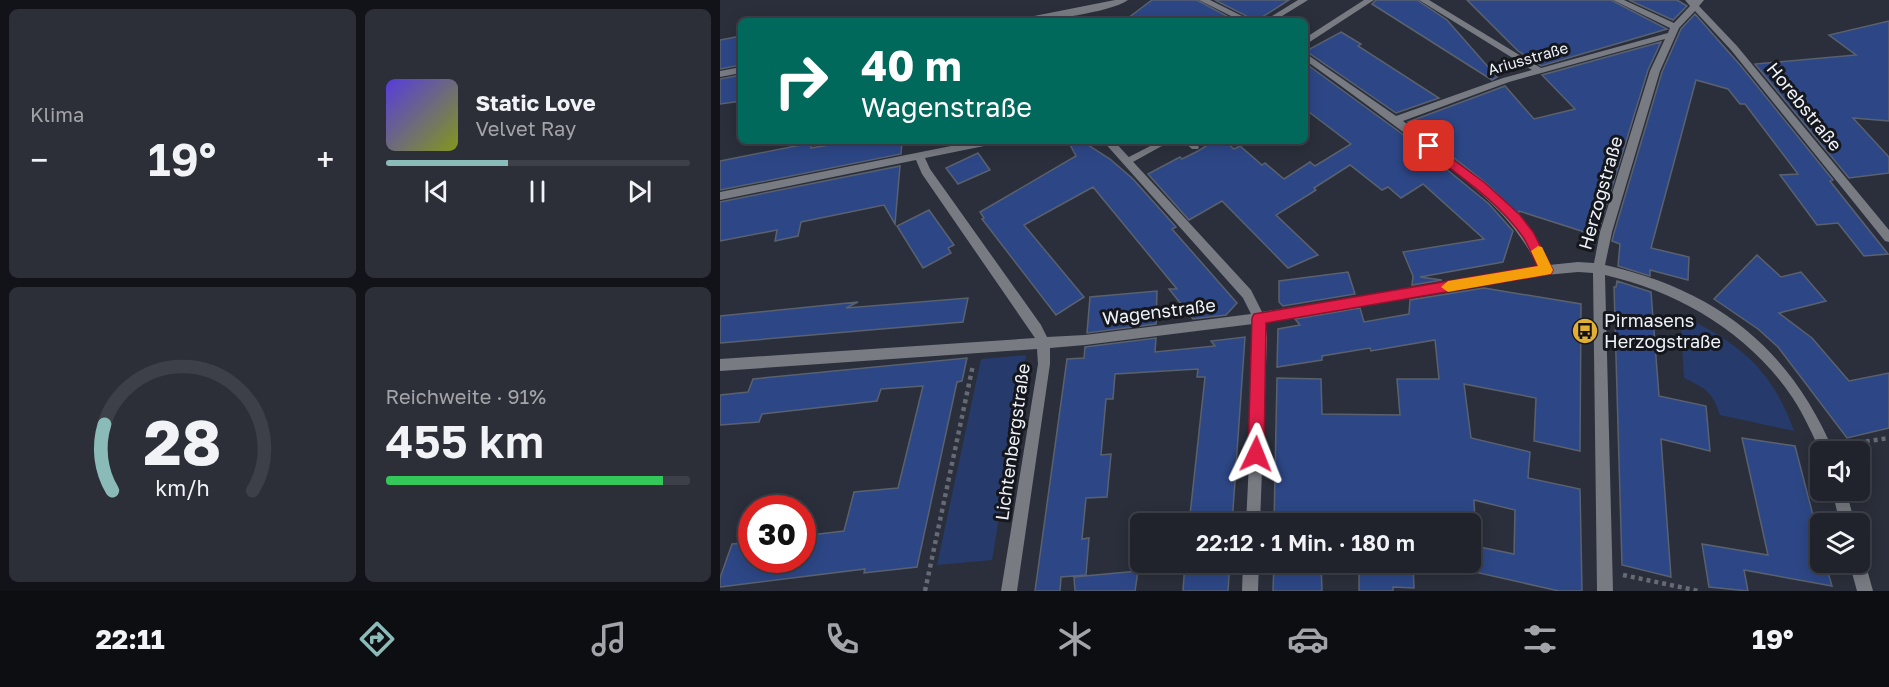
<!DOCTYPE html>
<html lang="de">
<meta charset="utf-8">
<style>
:root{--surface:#20232c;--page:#2d2f38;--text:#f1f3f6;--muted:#a2a4a9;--line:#3d4048;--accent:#8bbbb9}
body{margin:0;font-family:"Golos Text",sans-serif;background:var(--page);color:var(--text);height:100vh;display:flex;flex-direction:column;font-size:22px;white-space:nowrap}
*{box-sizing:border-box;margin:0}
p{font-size:20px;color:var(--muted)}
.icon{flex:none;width:33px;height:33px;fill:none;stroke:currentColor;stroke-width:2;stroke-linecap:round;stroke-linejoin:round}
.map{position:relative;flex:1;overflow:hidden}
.details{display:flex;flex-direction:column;gap:9px;padding:9px;background:#121318;width:720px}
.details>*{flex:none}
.banner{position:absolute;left:18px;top:18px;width:570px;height:126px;border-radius:9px;box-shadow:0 3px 15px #0003,0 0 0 2px var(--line);background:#00695c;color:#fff;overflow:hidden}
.tools{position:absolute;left:1090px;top:441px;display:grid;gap:12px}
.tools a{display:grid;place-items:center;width:60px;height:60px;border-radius:9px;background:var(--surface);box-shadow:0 3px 15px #0003,0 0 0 2px var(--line);font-size:30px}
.speed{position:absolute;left:18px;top:495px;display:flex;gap:12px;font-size:30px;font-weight:700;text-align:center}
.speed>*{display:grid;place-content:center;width:78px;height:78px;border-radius:50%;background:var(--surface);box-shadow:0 3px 15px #0003,0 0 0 2px var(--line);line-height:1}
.speed .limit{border:9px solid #d22;background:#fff;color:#111}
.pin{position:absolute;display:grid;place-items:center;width:51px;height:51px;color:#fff;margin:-26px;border-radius:12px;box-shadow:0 3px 9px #0006}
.me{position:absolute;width:66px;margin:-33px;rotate:2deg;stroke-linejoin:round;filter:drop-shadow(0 0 4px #0008)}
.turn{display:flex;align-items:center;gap:21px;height:126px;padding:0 24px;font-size:27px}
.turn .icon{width:78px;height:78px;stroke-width:2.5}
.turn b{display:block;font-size:42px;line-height:51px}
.big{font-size:45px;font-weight:600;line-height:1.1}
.details .widget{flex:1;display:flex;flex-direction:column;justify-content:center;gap:9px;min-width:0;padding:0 21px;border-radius:9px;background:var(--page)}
.details .dial{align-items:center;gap:0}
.dial svg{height:156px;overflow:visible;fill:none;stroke:var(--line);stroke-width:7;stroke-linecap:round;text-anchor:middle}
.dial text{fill:var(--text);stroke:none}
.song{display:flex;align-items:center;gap:18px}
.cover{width:72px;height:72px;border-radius:9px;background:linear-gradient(135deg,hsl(250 70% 55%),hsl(70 70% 35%))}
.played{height:6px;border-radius:3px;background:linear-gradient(90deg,var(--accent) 40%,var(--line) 40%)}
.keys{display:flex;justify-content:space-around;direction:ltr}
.heat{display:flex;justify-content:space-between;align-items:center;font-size:33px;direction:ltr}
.charge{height:9px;border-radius:4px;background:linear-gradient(90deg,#34c759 91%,var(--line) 0)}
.details .tiles{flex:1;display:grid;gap:9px;grid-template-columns:repeat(2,1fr)}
.trip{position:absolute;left:410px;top:513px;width:351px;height:60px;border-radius:9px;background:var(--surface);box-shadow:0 3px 15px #0003,0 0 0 2px var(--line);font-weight:600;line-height:60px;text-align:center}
.dock{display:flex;height:96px;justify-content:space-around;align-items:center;background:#0d0e12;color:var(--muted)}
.dock .icon{width:42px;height:42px}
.dock .on{color:var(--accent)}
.dock b{font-size:27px;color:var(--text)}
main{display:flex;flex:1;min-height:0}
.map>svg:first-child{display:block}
</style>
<main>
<section class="details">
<div class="tiles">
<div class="widget"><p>Klima</p>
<div class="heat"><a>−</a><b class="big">19°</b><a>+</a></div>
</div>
<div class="widget">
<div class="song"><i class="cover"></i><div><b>Static Love</b><p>Velvet Ray</p></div></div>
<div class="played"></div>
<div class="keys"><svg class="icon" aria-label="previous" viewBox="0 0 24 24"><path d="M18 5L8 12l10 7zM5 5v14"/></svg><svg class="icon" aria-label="pause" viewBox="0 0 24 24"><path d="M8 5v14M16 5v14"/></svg><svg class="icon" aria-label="next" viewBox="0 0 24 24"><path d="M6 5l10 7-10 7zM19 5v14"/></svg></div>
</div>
<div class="widget dial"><svg viewBox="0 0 100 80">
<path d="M14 69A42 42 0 1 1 86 69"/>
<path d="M14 69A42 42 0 0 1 10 35" stroke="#8bbbb9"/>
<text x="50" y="56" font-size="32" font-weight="700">28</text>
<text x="50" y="72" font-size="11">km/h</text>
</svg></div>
<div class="widget"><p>Reichweite · 91%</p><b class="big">455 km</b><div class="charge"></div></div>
</div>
</section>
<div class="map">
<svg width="1169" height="591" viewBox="0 0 1169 591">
<rect width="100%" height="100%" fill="#2a2f3b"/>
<path fill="#263b6b" d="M960,314C1019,344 1051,367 1074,431L1000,415C993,392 985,388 964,378Z
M306,355L272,560L217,565L261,359Z"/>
<path fill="#2d4786" stroke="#5a616e" stroke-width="1.5" d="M432,0H477L516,21H404Z
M495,0H569L536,21Z
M656,0H697L727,20L777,77L772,80L652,4Z
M747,0H891L947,29L821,66L798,51Z
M909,0H957L967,6L953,20Z
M975,14L1021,66L1113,180L1110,181L1168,254L1144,256L1118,223L1097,225L1060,175L1078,174L1025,104H1020L1008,89L976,80L931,248L969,257L968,280L930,270V276L898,266L900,244L892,241L894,233L942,72L961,29Z
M1169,21V121L1133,118L1169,157V173L1129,178L1035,64L1136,55L1109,35Z
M621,32L641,44L638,46L719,98L676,113L586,51Z
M21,36V65L0,69V40Z
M941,42L928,70L877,236L799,211L798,215L766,183L688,122L785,86L814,119L855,109L822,75Z
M585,63L692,141L769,204L793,231L783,262L700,277L722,280L692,285L693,276L683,252L764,239L703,184L681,198L668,187L662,190L630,165L594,188L596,190L556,215L598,255L568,268L502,201L469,220L428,174L460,157L462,159L478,151L494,141H505L514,149L520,146L542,165L545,163L564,179L590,162L595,166L631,144L585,109Z
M21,75V101L0,104V79Z
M132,141H182L181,154L0,190V161L91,143V148Z
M348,141H362L390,159L413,179L456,227L452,229L517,303L506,315L473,319L449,289H457L373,187L304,225L364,297L336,315L262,219L264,218L260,212L356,156Z
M258,153L270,170L238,184L226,168Z
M180,166L175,224L164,205L81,222L78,236L55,241L57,230L0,241V202Z
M209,210L234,245L228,248L231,253L203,268L177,226Z
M1037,255L1061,277L1081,272L1106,301L1059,313L1092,338L1129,381L1169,373V428L1127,438L1058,347L1038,329L994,299Z
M628,272L635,294L563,306L559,302V281Z
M897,281L931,292L939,396L986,406L990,451L941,439L951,577L902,565L894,287H896Z
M764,288L861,304L860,451L814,441L816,398L744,384L751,438L810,452L808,478L860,489L862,591H839L750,571V545L794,554L795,510L754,500L755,524H554L557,378L601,379L602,414L680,415L677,379H719L715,340L651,351L650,348L602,356V360L557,367L558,329L580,325L575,319L640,308L644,322L689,314L690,300Z
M437,291L436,324L367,333L370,297Z
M248,298L243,322L0,343V316L138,302L126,308Z
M525,337L512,524H469L485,377H477L478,369L395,374L393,399H386L381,455L391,454L387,497L366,498L362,539L369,538L366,575L341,577L340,591H315L347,359L364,358L365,347L436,338L435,352L495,346L491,341Z
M247,358L242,381L237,382L197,567L144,573L145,569L0,587V578L12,544L32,542V560H82V536L124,531L134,492L178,488L203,386L161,389L157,401L42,414L39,422L0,425V395L28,392L33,379Z
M1022,438L1075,446L1101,546V562H1105L1112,586L1024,570L1028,591L989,587L982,544L1048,555Z
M465,562H510L508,591H463Z
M554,562H601L602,591H553Z
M646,562H693L694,588L673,587V591H639V567H646Z
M418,571L415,591H355L354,577Z"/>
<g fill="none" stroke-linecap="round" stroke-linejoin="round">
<path stroke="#656a74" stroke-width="4.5" stroke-dasharray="4 4" stroke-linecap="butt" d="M1122,445L1169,438
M903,575L979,591
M205,591L253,365"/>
<path fill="#787b82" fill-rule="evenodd" d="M440,141H451L411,163H405L403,161L405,159Z
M463,141H473L479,147L478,149H472Z"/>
<path fill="#787b82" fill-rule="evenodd" d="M395,0H408C389,13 324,21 300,21L304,18Z
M479,0H490L532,21H521Z
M578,0H588L554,21H544Z
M644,0H654L585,45V38Z
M699,0H709L821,68L948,33L950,28L893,0H904L954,23L970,6L965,0H984L979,6L1017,46L1169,230V242L1165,241L1011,50L975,11L959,28L940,71L892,232L885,265C996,290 1069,347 1114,452H1101V454C1093,435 1084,415 1072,397C1029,333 959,292 885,275L893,591H877L873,273L858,272L826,275L545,322L547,338L540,524H526L535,338L533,324L365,345L330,348V364L297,591H281L318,364L317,349L0,371V359L315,338L202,174L196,160L0,200V192L256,141H279L274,144L205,158L210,169L321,325L327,337L365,335L531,314L523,298L383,141H394L531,290L542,312L818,267C794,216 751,184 708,151C668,120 627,90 585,60V53L676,116L783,78L812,70ZM945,39L930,71L880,232L874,263L858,262L829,265C798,201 738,163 683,121L789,82Z
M21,67V73L0,77V71Z
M1112,490H1126L1135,524H1120Z
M1140,556L1145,562L1153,591H1137L1129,562H1140Z
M523,562H539L538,591H522Z"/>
</g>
<path fill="#e11d48" stroke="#92132f" stroke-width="1.5" d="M709,142L765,183L800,215L813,232L833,270L831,274L546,323L544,454L541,459L536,462L530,459L528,454L532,318L534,314L817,266C813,257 809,246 803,237C778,201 738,175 705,149L703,146Z"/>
<path fill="#f59e0b" d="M818,246L822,247L833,270L831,274L728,292L721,287L728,281L818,266L811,251Z"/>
<defs>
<g id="bus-disc" transform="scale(1.35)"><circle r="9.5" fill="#e1af34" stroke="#15171d"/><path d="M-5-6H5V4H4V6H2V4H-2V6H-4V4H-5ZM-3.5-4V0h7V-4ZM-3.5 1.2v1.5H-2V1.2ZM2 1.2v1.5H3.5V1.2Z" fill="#111"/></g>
</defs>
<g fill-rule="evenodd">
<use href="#bus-disc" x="865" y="331"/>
</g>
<g text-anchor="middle" stroke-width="6" stroke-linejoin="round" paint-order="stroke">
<g font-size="15" fill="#eef2f9" stroke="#15171d">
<text transform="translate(808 59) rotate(-16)" y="5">Ariusstraße</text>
</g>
<g font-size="18" fill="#eef2f9" stroke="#15171d">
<text transform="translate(1084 107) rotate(51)" y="6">Horebstraße</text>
<text transform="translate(881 193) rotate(-74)" y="6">Herzogstraße</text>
<text transform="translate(439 312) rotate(-7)" y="6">Wagenstraße</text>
<text transform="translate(293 442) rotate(-82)" y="6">Lichtenbergstraße</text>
</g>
<g font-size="18" fill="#eef2f9" stroke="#15171d" text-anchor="start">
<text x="884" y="327">Pirmasens<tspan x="884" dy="21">Herzogstraße</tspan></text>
</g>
</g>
</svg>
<div class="tools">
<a><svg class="icon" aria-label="sound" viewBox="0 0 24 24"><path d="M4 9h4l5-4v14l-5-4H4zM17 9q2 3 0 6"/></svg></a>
<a><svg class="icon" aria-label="layers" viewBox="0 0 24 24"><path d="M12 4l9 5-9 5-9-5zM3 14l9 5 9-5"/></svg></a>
</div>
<div class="speed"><div class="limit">30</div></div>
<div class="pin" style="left:709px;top:146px;background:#d93025"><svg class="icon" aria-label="arrive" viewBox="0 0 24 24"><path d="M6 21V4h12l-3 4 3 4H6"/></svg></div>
<svg class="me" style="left:536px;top:454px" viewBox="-20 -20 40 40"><path d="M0-17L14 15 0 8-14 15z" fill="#e11d48" stroke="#fff" stroke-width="4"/></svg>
<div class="trip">22:12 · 1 Min. · 180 m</div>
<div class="banner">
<div class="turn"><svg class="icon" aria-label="right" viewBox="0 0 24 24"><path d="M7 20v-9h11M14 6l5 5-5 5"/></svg><div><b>40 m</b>Wagenstraße</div></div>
</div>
</div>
</main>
<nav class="dock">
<b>22:11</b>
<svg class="icon on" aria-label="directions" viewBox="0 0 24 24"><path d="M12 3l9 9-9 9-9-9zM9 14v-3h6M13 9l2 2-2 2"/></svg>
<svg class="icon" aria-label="music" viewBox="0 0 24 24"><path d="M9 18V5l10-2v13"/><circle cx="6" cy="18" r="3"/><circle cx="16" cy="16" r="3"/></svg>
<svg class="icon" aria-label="phone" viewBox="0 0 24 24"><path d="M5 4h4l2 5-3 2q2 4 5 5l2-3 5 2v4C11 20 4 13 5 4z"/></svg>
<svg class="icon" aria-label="climate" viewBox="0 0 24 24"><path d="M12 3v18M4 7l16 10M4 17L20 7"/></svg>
<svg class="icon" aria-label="car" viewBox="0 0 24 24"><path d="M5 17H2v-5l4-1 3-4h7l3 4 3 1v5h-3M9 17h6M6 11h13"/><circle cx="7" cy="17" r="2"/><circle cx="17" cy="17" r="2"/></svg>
<svg class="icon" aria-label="filters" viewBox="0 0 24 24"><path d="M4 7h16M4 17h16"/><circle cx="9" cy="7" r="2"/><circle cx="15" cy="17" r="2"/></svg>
<b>19°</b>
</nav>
